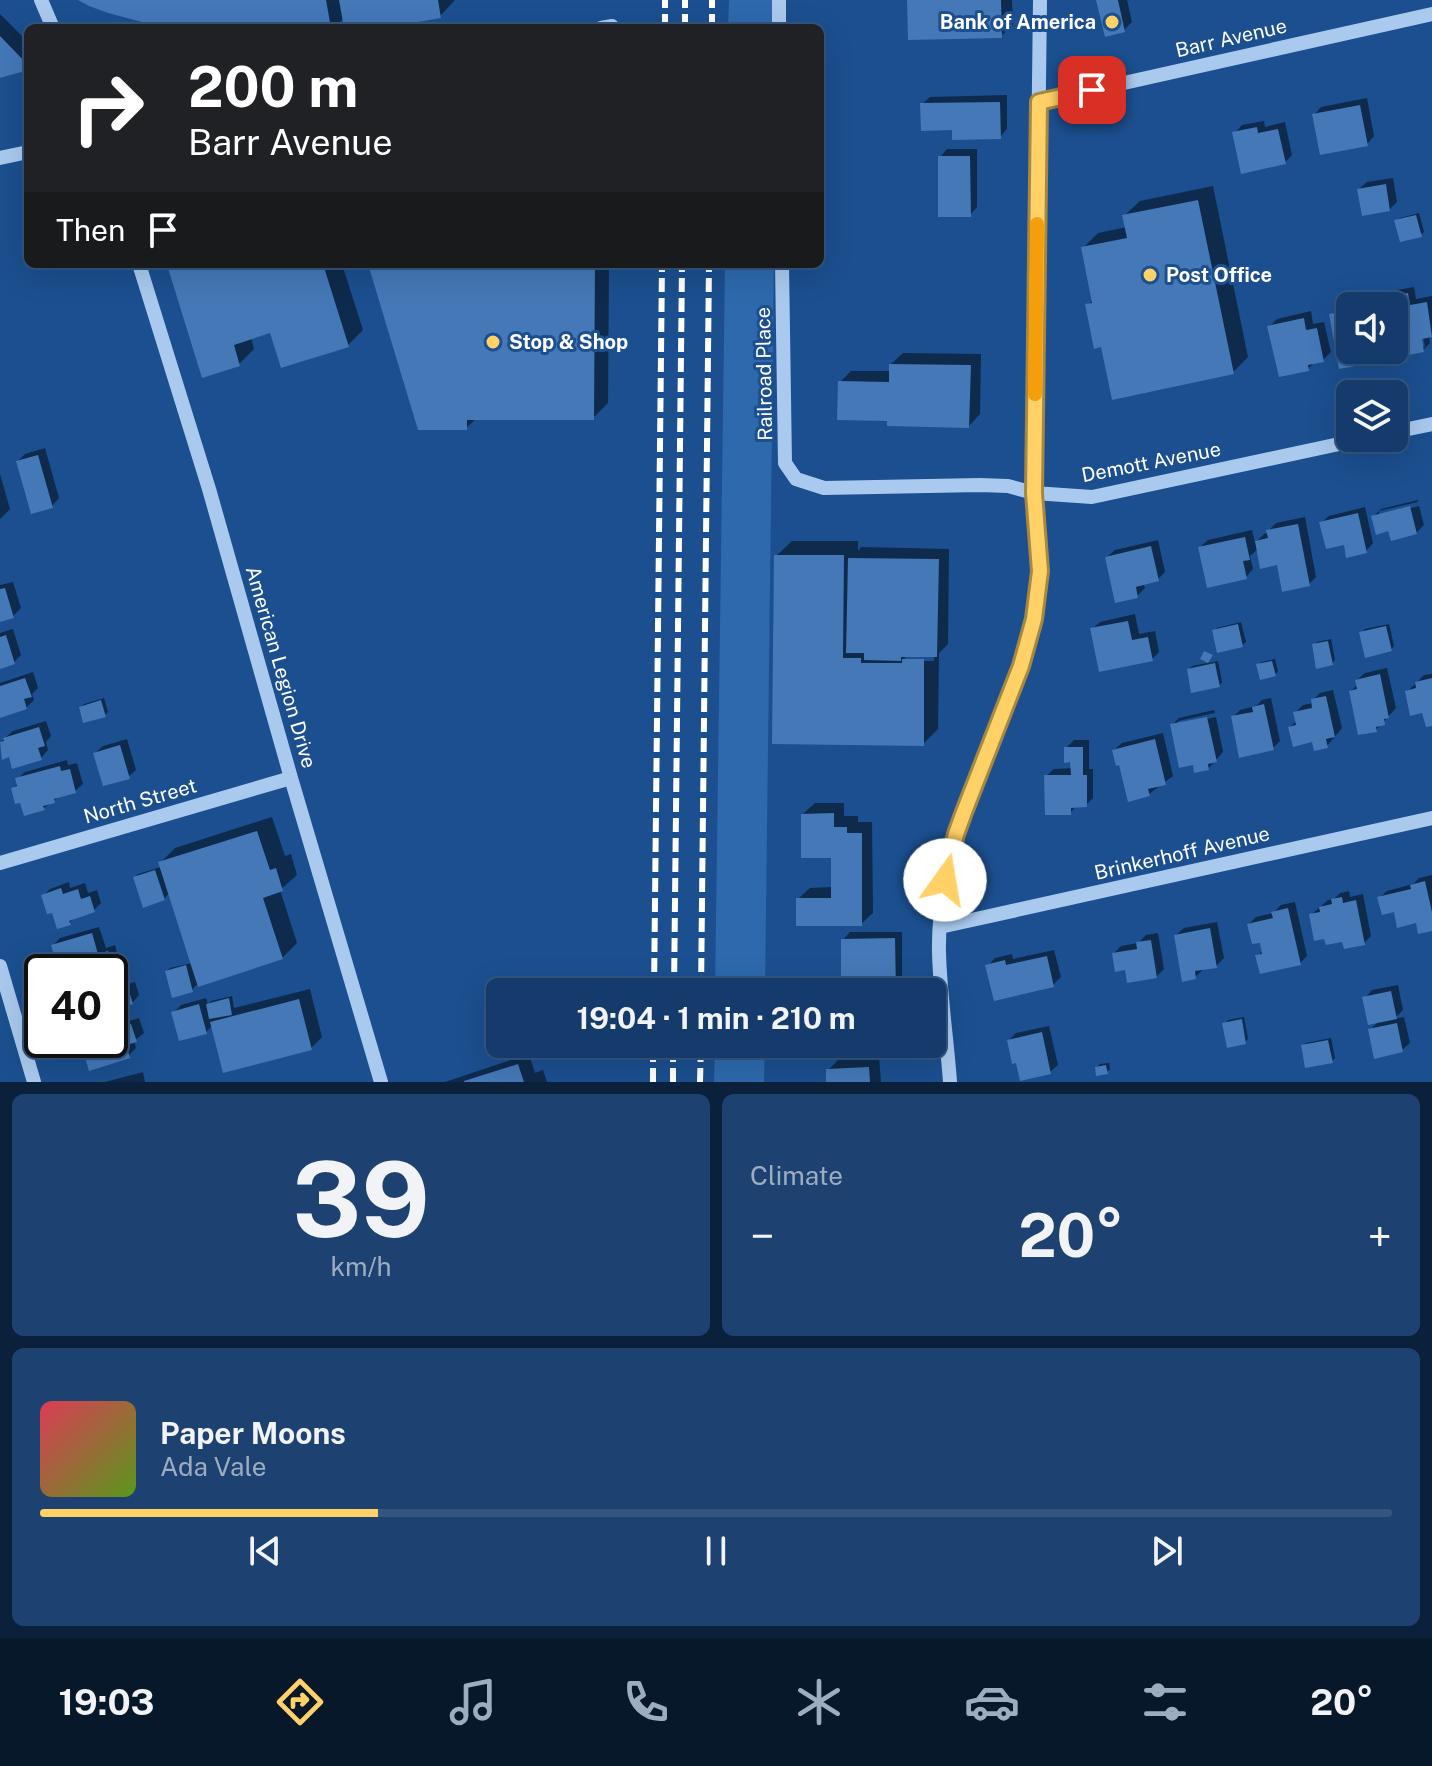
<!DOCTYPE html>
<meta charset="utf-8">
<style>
:root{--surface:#143b6b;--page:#1d4271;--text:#f1f3f6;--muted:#9dadc1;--line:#33557e;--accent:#ffd166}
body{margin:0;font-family:"Public Sans",sans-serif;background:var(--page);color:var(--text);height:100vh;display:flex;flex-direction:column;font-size:30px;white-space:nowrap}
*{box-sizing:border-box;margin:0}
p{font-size:26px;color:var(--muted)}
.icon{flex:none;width:44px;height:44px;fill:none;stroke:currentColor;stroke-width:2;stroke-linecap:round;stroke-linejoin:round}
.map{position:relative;height:1082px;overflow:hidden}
.details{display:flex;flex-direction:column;gap:12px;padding:12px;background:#0b203b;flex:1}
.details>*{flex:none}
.guide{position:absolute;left:24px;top:24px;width:800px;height:244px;border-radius:12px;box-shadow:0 8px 32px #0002,0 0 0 2px var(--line);background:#202124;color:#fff;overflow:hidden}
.buttons{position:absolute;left:1336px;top:292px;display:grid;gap:16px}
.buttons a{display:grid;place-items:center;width:72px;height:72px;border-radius:12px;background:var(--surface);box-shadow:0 8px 32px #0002,0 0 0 2px var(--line);font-size:40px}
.speed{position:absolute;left:24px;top:954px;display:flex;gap:16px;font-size:40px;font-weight:700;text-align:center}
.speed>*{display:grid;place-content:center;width:104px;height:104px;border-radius:50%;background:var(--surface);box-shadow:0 8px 32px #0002,0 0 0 2px var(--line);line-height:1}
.speed .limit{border:4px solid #111;border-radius:12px;background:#fff;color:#111}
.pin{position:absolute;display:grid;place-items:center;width:68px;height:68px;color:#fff;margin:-34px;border-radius:16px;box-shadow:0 4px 12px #0006}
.me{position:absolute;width:88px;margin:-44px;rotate:13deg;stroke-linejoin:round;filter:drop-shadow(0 0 6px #0008)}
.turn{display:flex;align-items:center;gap:28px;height:168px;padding:0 32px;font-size:36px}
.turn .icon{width:104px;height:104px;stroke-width:2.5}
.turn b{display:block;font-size:56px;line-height:68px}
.then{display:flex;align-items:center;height:76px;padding:0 32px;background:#0003;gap:16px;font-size:30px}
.big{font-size:60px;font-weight:700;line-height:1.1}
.details .widget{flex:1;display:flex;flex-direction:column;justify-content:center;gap:12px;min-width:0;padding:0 28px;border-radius:12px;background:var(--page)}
.details .dial{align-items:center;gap:0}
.dial b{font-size:104px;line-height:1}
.song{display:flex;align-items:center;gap:24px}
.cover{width:96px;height:96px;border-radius:12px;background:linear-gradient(135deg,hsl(350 70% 55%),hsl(90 70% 35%))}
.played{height:8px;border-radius:4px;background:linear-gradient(90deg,var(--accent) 25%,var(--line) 25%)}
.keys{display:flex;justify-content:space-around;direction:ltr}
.heat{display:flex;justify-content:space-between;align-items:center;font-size:44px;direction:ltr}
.details .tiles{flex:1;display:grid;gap:12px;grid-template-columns:1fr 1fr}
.widget:last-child{grid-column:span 2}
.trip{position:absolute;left:486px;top:978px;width:460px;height:80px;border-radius:12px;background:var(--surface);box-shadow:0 8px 32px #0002,0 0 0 2px var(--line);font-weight:700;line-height:80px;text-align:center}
.menu{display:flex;height:128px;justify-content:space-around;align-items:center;background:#08182b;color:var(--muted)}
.menu .icon{width:56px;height:56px}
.menu .on{color:var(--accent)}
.menu b{font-size:36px;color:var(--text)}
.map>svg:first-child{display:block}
</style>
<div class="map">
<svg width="1432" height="1082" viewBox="0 0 1432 1082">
<rect width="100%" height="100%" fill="#1b4f8f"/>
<path fill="#2e69ad" d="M729,0H778L777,28H728Z
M725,264H774L765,992H715Z
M715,1044H765L764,1082H714Z"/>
<path fill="#0007" fill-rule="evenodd" d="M82,0H455L440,16L372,28H346L344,18L334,28H179Z
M909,0H1012L1013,25L1001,36Z
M1098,0H1127L1132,22L1124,30Z
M0,14L28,42V68L0,76Z
M1007,95V129L1000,137L954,128L922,104L930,97Z
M1367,98L1374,136L1367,144L1314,115L1321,107Z
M1264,121L1265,127L1285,122L1292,155L1285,162L1235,133L1242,125Z
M947,149H977V207L970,215L940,157Z
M1393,178L1397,202L1389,210L1359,189L1367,182Z
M1213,186L1248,357L1233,372L1103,345L1088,305L1094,299L1083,248L1098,233L1127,227L1124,216L1140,201Z
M1419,213L1424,232L1420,235L1396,221L1400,218Z
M175,264H342L363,330L348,345L271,331L251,337L254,349L239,364L170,268Z
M370,264H609L608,403L593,418H477L466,428Z
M1414,287L1416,299L1432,296V335H1429L1430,343L1423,350L1394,321V306H1391L1390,297L1397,290ZM1422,329L1425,347H1421Z
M1369,302L1370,306H1350V350H1383L1380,353L1362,356L1354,364L1331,315L1338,308Z
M1311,311L1313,324L1324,322L1331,352L1323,360L1316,361L1308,369L1269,327L1277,319Z
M903,353L981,354L980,414L969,426L889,419L840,382L851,371H891V364Z
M45,448L59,498L52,506L18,461L25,454Z
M0,474L10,509L0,519Z
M1418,500V502L1379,511V516L1419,506L1424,525L1416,533L1390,529L1374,516L1381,509Z
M1365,507L1373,543L1366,551L1345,542L1321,523L1329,516Z
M1305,517L1316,577L1309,584L1258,549L1250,556L1253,569L1246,577L1200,547L1208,540L1252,530L1255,543L1264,534L1269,533L1268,531L1276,523Z
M1158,540L1165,572L1158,579L1143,583L1145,588L1137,596L1107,557L1115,550Z
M792,541H858V551L861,547L949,549L948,644L939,653L938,729L923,744L774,742L776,556ZM906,657H934V661H902Z
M13,582L21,608L13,616L0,620V585Z
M1135,614L1139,634L1155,631L1159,652L1152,659L1092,629L1100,622Z
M1241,622L1246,642L1242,645L1214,631L1217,628Z
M1389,624L1394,646L1391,650L1362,632L1365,629Z
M13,629L21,655L14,662L0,667V633Z
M1331,639L1335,660L1332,663L1314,645L1317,642Z
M1275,659L1278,671L1275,675L1258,665L1261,662Z
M1218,661L1222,682L1219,686L1189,670L1192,666Z
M1387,668L1396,708L1376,730L1351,691L1358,684L1357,680L1365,673Z
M33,672L38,688L32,694L34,700L26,708L0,716V683Z
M1432,674V724L1424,710L1407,692L1424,675Z
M1333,690L1342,728L1327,746L1290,727L1297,720L1295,713L1303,705L1313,703V700L1320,693Z
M104,698L108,712L105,715L81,707L84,704Z
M1271,698L1280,741L1273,748L1233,717L1240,710L1256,706L1262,700Z
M1214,710L1215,713L1178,721V725L1216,717L1223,752L1208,769L1194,763L1172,725L1179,718Z
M46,721L51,736L46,742L48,750L41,758L10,755L4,757L0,743L7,736L13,731Z
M1163,733L1173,776L1149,794L1121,763L1114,750L1122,743Z
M127,739L136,770L128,777L95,753L103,746Z
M1074,740H1089V769H1093V798L1086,805H1077L1070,813L1046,776L1054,769L1073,768L1066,748Z
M67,760L68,765L77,763L83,784L75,791L60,796L44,808L13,788L18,783L17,779L25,772Z
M815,803H844V816H858V822H872L873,913L861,924L798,899L810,888L833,887V856L803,814Z
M272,817L285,856L291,854L297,875L280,890L297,943L282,958L195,986L192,990L167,971L170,968L192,963L169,893L164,899L135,877L138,874L161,867L160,863L175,848Z
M1432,875V929L1395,910L1379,898L1387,891L1413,884L1419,878Z
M69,882L70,888L85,883L88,893L97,890L101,903L94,910L76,916L69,923L43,896L50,889Z
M1349,891L1350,897L1363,894L1371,936L1364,943L1344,939L1311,915L1328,900L1334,899L1340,893Z
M1295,902L1307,956L1300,963L1258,956L1263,950L1261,940L1249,924L1256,917L1273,913L1281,905Z
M1217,922L1224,958L1216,966L1203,970L1195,977L1176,935L1184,928Z
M99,927L106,948L115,945L117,953L110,961L85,968L81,972H61L53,945L60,938Z
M850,932H902V984L895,991L843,940Z
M1158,933L1164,969L1156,977L1127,968L1114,953L1121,946L1138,943L1146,935Z
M1054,950L1061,977L1053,985L988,966L995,958L1012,954L1013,959Z
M120,972L124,985L135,982L139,995L132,1003L124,1005L116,1013L110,1015V975Z
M1398,985L1403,1010L1394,1019L1404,1017L1410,1043L1402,1050L1370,1030L1379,1021L1365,998L1372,990Z
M310,989L322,1037L311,1048L213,1025L206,1032L174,1012L181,1005L206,998L208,1004L211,1001L232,996L234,1008Z
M1244,1017L1248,1039L1245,1042L1225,1024L1228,1020Z
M139,1018L144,1033L134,1041L136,1048L128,1056L83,1040H110V1027Z
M1049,1026L1058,1065L1050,1072L1009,1040L1016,1033Z
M1331,1038L1335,1058L1332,1061L1303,1046L1306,1043Z
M529,1054L535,1073L543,1070L547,1082H445Z
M879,1056L881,1082H828V1070L839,1059Z
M1109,1063L1110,1069L1107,1072L1097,1067L1100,1064Z
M143,1072L145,1082H105Z"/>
<path fill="#4478b7" d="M78,0H326L331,28H165L108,13L89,6Z
M339,0H438L441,18L383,28H344Z
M907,0H1001L1002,38L908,40Z
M1096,0H1118L1125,32L1105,37Z
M0,36L28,65V70L0,78Z
M1000,102L1001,139L952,140V130L921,131L920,103Z
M1360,105L1368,146L1320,155L1312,114Z
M1257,127L1258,133L1278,129L1286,164L1241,174L1232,132Z
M938,156H970L971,217H938Z
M1386,184L1390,211L1362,216L1357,189Z
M1198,200L1234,374L1112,400L1101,347L1094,349L1085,304L1092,303L1081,247L1127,238L1122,215Z
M1416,215L1422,237L1400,242L1394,220Z
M180,264H323L349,347L281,368L270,333L234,345L240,366L202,378L168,268Z
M368,264H595L594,420H467V430H418Z
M1408,293L1410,305L1427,302L1432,337L1422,339L1424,352L1398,357L1394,332V306H1389L1388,297Z
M1350,310V350H1380L1381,355L1354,360L1355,366L1339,369L1329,314Z
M1304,318L1306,330L1317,328L1324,362L1308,365L1309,371L1279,377L1267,326Z
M889,364L971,365L969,428L887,426V421L837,420L838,381L889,382Z
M38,455L53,508L31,514L16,461Z
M1410,506L1417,534L1391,541L1388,531L1376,535L1371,516Z
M1358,513L1367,553L1346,558L1344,545L1326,549L1319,522Z
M1298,524L1310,586L1282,592L1277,565L1260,569L1255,541L1268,538L1266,530Z
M1245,537L1250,560L1243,561L1247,579L1207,588L1198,547Z
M1151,546L1159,581L1136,587L1138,598L1115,603L1105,557Z
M774,555H844L843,658H861V663H902V659H924V746L772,744Z
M848,558L939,559L937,657H901V661L864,660V653H846Z
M5,588L14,618L0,622V589Z
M1128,621L1132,640L1148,637L1153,661L1099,672L1090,628Z
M1238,624L1243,647L1217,653L1212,630Z
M1386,626L1392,651L1365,658L1359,632Z
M6,635L15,664L0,669V637Z
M1328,641L1333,665L1316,669L1312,644Z
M1204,651L1213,655L1208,663L1200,659Z
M1272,661L1276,676L1260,680L1256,664Z
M1215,663L1220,687L1191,693L1187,669Z
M1380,674L1389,718L1384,719L1385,725L1376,727L1377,732L1358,735L1349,691L1357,689L1355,680Z
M25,678L32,697L24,699L27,709L0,718V686Z
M1432,678V726L1426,727L1422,713L1410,716L1405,691L1416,688L1415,682Z
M1326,696L1335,737L1326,739L1328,748L1314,751L1312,742L1293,747L1288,727L1296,725L1293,712L1312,708L1311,699Z
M101,700L106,717L83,723L79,707Z
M1264,704L1274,750L1239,758L1231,716L1253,712L1252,707Z
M1207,717L1217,762L1208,764L1209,770L1194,773L1193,765L1179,768L1170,724Z
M39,727L45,746L38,748L42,760L12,769L9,757L2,760L0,742L4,741L3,738Z
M1155,739L1166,785L1148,789L1150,796L1128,802L1119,765L1116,766L1112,750Z
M120,745L130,779L103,786L93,753Z
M1064,747H1083V775H1087V807L1071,808V815H1045L1044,775H1071L1070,762L1064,763Z
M60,766L61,771L70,769L76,793L54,799L55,803L43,806L45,810L24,816L20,803L15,804L11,788L17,786L15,778Z
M834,813V827H847V833H862V926H796V898H831V858H801V814Z
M257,831L270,870L276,868L283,891L263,898L283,959L198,987L158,862Z
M155,870L165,900L143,908L133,877Z
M1425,881L1432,912V931L1418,934L1416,923L1397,928L1394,912L1382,915L1377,897L1411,889L1410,885Z
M61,888L63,894L78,889L81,899L90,896L95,912L69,921L71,925L57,929L52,913L47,914L41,895Z
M1342,897L1343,903L1356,900L1365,945L1344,949L1342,942L1326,945L1324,939L1314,941L1309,914L1320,912L1319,907L1332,904L1331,899Z
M1288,908L1301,965L1260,974L1255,955L1262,954L1260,943L1252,944L1247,924L1273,918L1271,912Z
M1210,928L1217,968L1195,971L1196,979L1182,982L1174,935Z
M92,933L98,954L108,951L111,962L79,972H59L51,945Z
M895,938L896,992H841V939Z
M1151,940L1157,978L1127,983L1125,970L1115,972L1112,953L1137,949L1136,942Z
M1047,956L1054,987L994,1001L985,965L1005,960L1006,965Z
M186,965L193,992L172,998L165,971Z
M113,978L117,991L128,988L133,1004L116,1010L117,1014L110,1017V979Z
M1391,991L1397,1019L1368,1025L1362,997Z
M229,998L232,1015L209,1019L206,1004Z
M299,999L312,1050L223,1073L210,1022Z
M199,1004L207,1034L179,1041L171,1012Z
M1242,1019L1246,1044L1227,1048L1222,1023Z
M1397,1023L1403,1052L1374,1059L1368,1029Z
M131,1024L137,1042L126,1045L130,1058L89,1071L80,1040H110V1031Z
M1042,1032L1051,1074L1020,1081L1016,1063L1012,1064L1007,1040Z
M1328,1040L1333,1063L1305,1068L1301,1045Z
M518,1064L524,1082H464V1081Z
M1106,1065L1108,1074L1096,1076L1095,1067Z
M869,1067L870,1082H826V1069Z"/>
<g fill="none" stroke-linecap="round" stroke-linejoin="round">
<path stroke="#a9c9ee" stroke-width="14" d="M41,0L53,28
M779,0V28
M601,28L612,26
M1039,102L1432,14
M0,158L28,152
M139,264L209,489L291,778L381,1082
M782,264L785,463L796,479L824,488L980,485L1008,486L1034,493L1092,497L1367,438
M1394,432L1432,424
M0,863L291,778
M940,927L1432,818
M0,966L34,1082
M950,1082C947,1039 940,995 939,952C938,904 949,857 964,812C994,735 1035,656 1040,573C1041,547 1036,519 1034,493L1040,0"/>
<path stroke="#fff" stroke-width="6" stroke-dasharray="14 6" stroke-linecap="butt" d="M665,28V0
M685,28V0
M712,28V0
M654,992L662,264
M674,992L682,264
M701,992L709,264
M653,1082V1044
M673,1082V1044
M700,1082L701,1044"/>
</g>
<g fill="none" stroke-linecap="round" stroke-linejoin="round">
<g stroke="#a68842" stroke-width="20">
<path id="route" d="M945,880L956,834L964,812L1021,666L1034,619L1040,571L1034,493L1039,102L1092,90"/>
</g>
<use href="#route" stroke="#ffd166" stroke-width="14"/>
<path stroke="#f59e0b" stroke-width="14" d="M1035,394L1037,224"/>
</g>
<g fill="#ffd166" stroke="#1b4f8f" stroke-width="3">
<circle cx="1112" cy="22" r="8"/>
<circle cx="1150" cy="275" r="8"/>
<circle cx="493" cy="342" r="8"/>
</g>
<g text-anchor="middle" stroke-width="6" stroke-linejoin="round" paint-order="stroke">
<g font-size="20" font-weight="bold" fill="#fff" stroke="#1b4f8f" text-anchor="start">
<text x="1096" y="29" text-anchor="end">Bank of America</text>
<text x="1166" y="282">Post Office</text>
<text x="509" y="349">Stop &amp; Shop</text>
</g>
<g font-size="20" fill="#fff" stroke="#1b4f8f">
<text transform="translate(1231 38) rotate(-13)" y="7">Barr Avenue</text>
<text transform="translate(764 374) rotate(-91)" y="7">Railroad Place</text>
<text transform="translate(1151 462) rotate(-11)" y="7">Demott Avenue</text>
<text transform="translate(281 667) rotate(74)" y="7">American Legion Drive</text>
<text transform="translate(140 801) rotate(-16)" y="7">North Street</text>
<text transform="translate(1182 853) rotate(-13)" y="7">Brinkerhoff Avenue</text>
</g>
</g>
</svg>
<div class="buttons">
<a><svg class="icon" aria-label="sound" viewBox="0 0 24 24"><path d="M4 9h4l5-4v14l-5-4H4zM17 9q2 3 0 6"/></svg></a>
<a><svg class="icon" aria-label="layers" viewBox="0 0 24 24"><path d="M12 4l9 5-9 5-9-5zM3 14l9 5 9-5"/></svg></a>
</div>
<div class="speed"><div class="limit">40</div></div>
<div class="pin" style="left:1092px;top:90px;background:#d93025"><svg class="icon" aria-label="arrive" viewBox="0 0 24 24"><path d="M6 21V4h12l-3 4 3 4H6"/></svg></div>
<svg class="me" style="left:945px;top:880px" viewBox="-20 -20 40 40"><circle r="19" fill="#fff"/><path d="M0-13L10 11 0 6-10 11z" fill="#ffd166"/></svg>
<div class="trip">19:04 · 1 min · 210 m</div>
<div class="guide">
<div class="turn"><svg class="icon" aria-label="right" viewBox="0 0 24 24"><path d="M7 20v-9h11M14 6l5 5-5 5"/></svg><div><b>200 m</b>Barr Avenue</div></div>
<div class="then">Then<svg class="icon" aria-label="arrive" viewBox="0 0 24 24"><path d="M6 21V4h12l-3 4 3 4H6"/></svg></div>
</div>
</div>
<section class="details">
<div class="tiles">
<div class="widget dial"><b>39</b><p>km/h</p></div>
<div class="widget"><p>Climate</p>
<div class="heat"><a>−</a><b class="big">20°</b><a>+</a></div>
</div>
<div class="widget">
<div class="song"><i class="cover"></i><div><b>Paper Moons</b><p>Ada Vale</p></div></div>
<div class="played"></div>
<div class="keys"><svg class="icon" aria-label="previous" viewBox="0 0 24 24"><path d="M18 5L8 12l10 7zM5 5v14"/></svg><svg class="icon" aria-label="pause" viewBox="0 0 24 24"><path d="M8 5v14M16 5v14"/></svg><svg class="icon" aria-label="next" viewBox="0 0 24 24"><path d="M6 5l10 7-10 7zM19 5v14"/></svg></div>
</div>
</div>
</section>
<nav class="menu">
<b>19:03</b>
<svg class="icon on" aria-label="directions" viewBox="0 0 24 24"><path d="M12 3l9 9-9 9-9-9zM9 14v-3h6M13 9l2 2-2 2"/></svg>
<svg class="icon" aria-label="music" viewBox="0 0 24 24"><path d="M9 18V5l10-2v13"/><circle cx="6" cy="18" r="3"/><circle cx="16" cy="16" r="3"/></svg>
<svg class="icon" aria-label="phone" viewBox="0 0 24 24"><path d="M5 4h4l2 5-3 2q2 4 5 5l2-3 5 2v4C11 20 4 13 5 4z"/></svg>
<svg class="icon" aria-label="climate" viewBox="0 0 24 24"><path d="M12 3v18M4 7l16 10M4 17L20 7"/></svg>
<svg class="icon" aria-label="car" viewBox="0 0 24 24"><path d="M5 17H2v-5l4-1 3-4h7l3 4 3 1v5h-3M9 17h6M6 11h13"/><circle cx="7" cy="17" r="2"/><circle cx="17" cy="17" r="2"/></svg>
<svg class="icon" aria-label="filters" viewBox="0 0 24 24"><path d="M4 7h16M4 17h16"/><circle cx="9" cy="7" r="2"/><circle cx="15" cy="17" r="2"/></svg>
<b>20°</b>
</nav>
